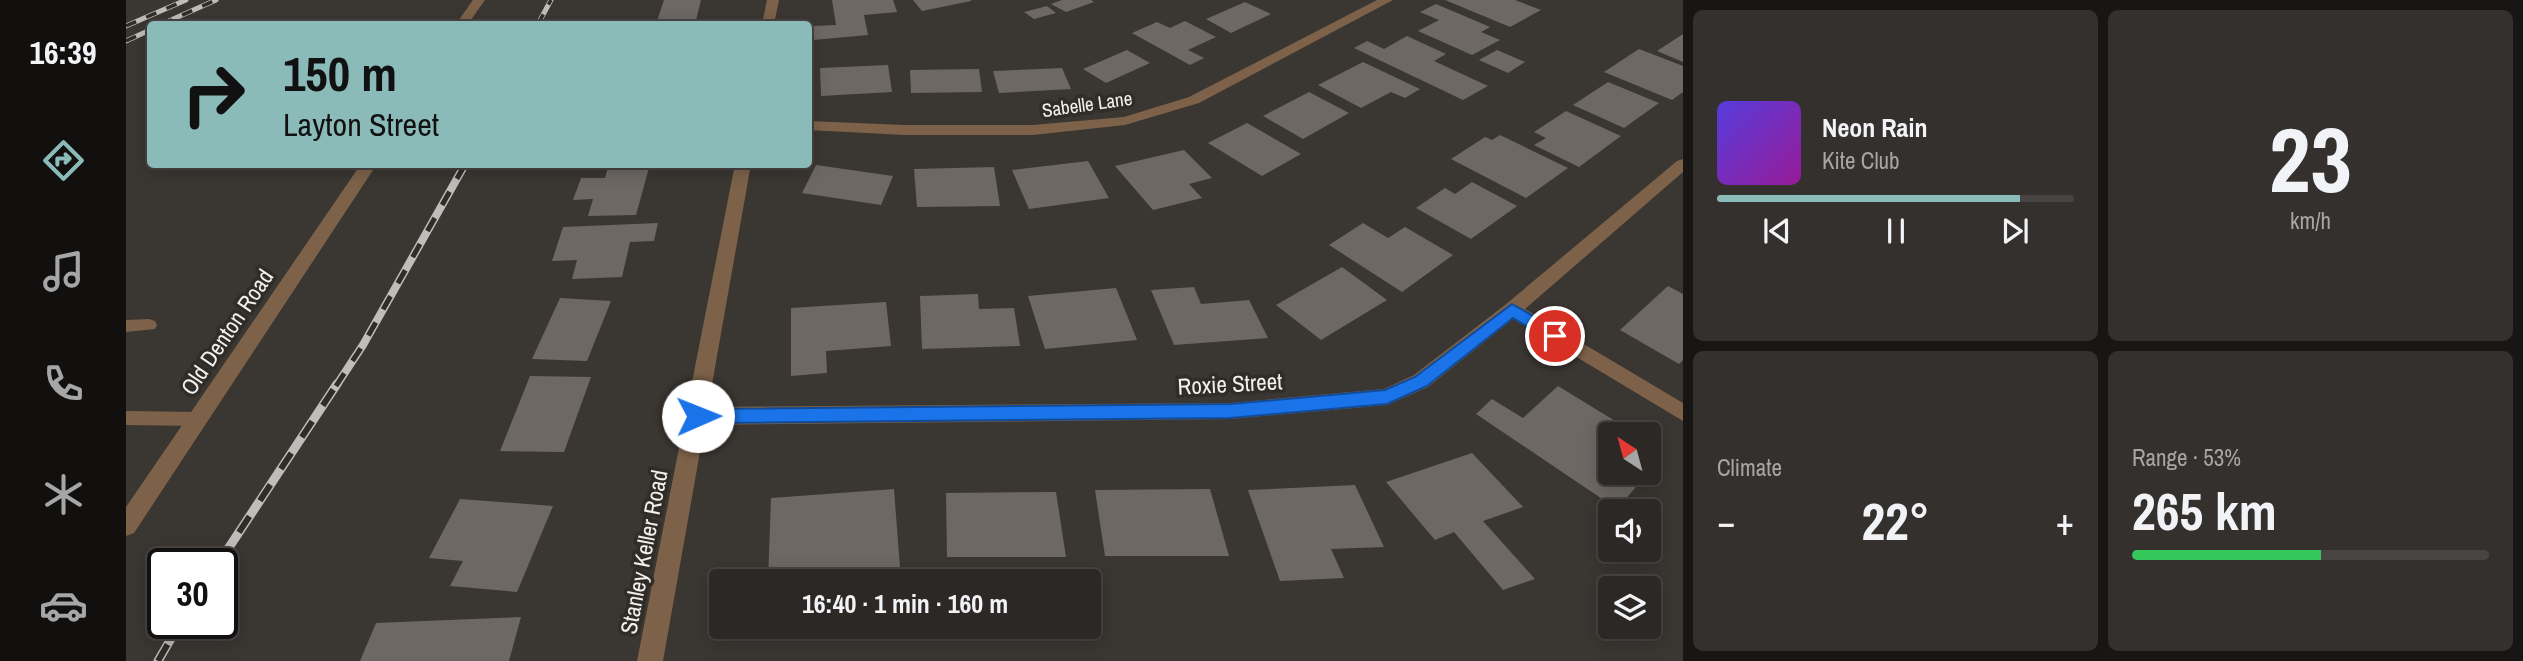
<!DOCTYPE html>
<meta charset="utf-8">
<style>
:root{--surface:#2c2826;--page:#34302e;--text:#f1f3f6;--muted:#a6a6a7;--line:#484443;--accent:#8bbbb9}
body{margin:0;font-family:"Archivo Narrow",sans-serif;background:var(--page);color:var(--text);height:100vh;display:flex;flex-direction:column;font-size:26px;white-space:nowrap}
*{box-sizing:border-box;margin:0}
p{font-size:23px;color:var(--muted)}
.icon{flex:none;width:38px;height:38px;fill:none;stroke:currentColor;stroke-width:2;stroke-linecap:round;stroke-linejoin:round}
.map{position:relative;flex:1;overflow:hidden}
.drawer{display:flex;flex-direction:column;gap:10px;padding:10px;background:#181615;width:840px}
.drawer>*{flex:none}
.hud{position:absolute;left:21px;top:21px;width:665px;height:147px;border-radius:7px;box-shadow:0 4px 18px #0003,0 0 0 2px var(--line);background:#8bbbb9;color:#111;overflow:hidden}
.needle{width:46px;rotate:324deg}
.buttons{position:absolute;left:1472px;top:422px;display:grid;gap:14px}
.buttons a{display:grid;place-items:center;width:63px;height:63px;border-radius:7px;background:var(--surface);box-shadow:0 4px 18px #0003,0 0 0 2px var(--line);font-size:35px}
.speed{position:absolute;left:21px;top:548px;display:flex;gap:14px;font-size:35px;font-weight:700;text-align:center}
.speed>*{display:grid;place-content:center;width:91px;height:91px;border-radius:50%;background:var(--surface);box-shadow:0 4px 18px #0003,0 0 0 2px var(--line);line-height:1}
.speed .limit{border:4px solid #111;border-radius:10px;background:#fff;color:#111}
.pin{position:absolute;display:grid;place-items:center;width:60px;height:60px;color:#fff;margin:-30px;border:4px solid #fff;border-radius:50%;box-shadow:0 2px 7px #0007}
.me{position:absolute;width:77px;margin:-38px;rotate:89deg;stroke-linejoin:round;filter:drop-shadow(0 0 5px #0008)}
.turn{display:flex;align-items:center;gap:24px;height:147px;padding:0 21px;font-size:32px}
.turn .icon{width:91px;height:91px;stroke-width:2.5}
.turn b{display:block;font-size:49px;line-height:60px}
.big{font-size:52px;font-weight:700;line-height:1.1}
.drawer .widget{flex:1;display:flex;flex-direction:column;justify-content:center;gap:10px;min-width:0;padding:0 24px;border-radius:10px;background:var(--page)}
.drawer .dial{align-items:center;gap:0}
.dial b{font-size:91px;line-height:1}
.song{display:flex;align-items:center;gap:21px}
.cover{width:84px;height:84px;border-radius:10px;background:linear-gradient(135deg,hsl(250 70% 55%),hsl(300 70% 35%))}
.played{height:7px;border-radius:4px;background:linear-gradient(90deg,var(--accent) 85%,var(--line) 85%)}
.keys{display:flex;justify-content:space-around;direction:ltr}
.heat{display:flex;justify-content:space-between;align-items:center;font-size:38px;direction:ltr}
.charge{height:10px;border-radius:5px;background:linear-gradient(90deg,#34c759 53%,var(--line) 0)}
.drawer .tiles{flex:1;display:grid;gap:10px;grid-template-columns:repeat(2,1fr)}
.trip{position:absolute;left:583px;top:569px;width:392px;height:70px;border-radius:7px;background:var(--surface);box-shadow:0 4px 18px #0003,0 0 0 2px var(--line);font-weight:700;line-height:70px;text-align:center}
main{display:flex;flex:1;min-height:0}
.tabs{display:flex;flex-direction:column;width:126px;justify-content:space-around;align-items:center;background:#12100f;color:var(--muted)}
.tabs .icon{width:49px;height:49px}
.tabs .on{color:var(--accent)}
.tabs b{font-size:32px;color:var(--text)}
.map>svg:first-child{display:block}
</style>
<main>
<nav class="tabs">
<b>16:39</b>
<svg class="icon on" aria-label="directions" viewBox="0 0 24 24"><path d="M12 3l9 9-9 9-9-9zM9 14v-3h6M13 9l2 2-2 2"/></svg>
<svg class="icon" aria-label="music" viewBox="0 0 24 24"><path d="M9 18V5l10-2v13"/><circle cx="6" cy="18" r="3"/><circle cx="16" cy="16" r="3"/></svg>
<svg class="icon" aria-label="phone" viewBox="0 0 24 24"><path d="M5 4h4l2 5-3 2q2 4 5 5l2-3 5 2v4C11 20 4 13 5 4z"/></svg>
<svg class="icon" aria-label="climate" viewBox="0 0 24 24"><path d="M12 3v18M4 7l16 10M4 17L20 7"/></svg>
<svg class="icon" aria-label="car" viewBox="0 0 24 24"><path d="M5 17H2v-5l4-1 3-4h7l3 4 3 1v5h-3M9 17h6M6 11h13"/><circle cx="7" cy="17" r="2"/><circle cx="17" cy="17" r="2"/></svg>
</nav>
<div class="map">
<svg width="1557" height="661" viewBox="0 0 1557 661">
<rect width="100%" height="100%" fill="#3a3632"/>
<path fill="#6d6864" d="M538,0H575L569,24H530Z
M706,0H767L771,12L738,15L742,35L687,40L686,26L710,25Z
M787,0H845V1L796,11Z
M936,0H965L968,2L940,12L925,4Z
M1319,0H1389L1415,10L1384,27Z
M1119,2L1145,14L1105,33L1080,19Z
M1310,4L1364,27L1355,32L1374,40L1346,55L1292,31L1313,20L1294,12Z
M921,6L930,13L908,19L898,12Z
M1059,21L1090,37L1062,50L1078,58L1064,65L1006,33L1031,22L1044,28Z
M1557,34V62L1531,51Z
M1281,36L1320,54L1308,61L1362,86L1337,100L1228,48L1241,41L1258,49Z
M1513,49L1557,66V92L1546,100L1478,72Z
M1001,50L1024,63L980,83L957,69Z
M1371,50L1399,62L1382,73L1353,60Z
M1237,62L1294,89L1279,98L1265,92L1235,108L1192,85Z
M762,65L766,92L695,96L694,68Z
M936,68L945,89L873,93L867,71Z
M853,69L856,92L785,93L784,70Z
M1482,82L1533,103L1498,128L1447,105Z
M1183,92L1223,113L1177,139L1137,116Z
M1440,111L1495,136L1453,167L1408,145L1420,138L1408,132Z
M1121,123L1175,154L1136,176L1082,143Z
M1374,135L1442,168L1400,198L1325,159L1359,137L1366,140Z
M1058,150L1086,178L1063,184L1076,198L1027,210L989,166Z
M962,161L983,198L903,209L886,170Z
M483,164H524L510,215L462,216L467,199L447,200L455,178H479Z
M690,165L767,176L755,205L676,193Z
M868,167L874,206L791,207L788,169Z
M1346,182L1391,206L1345,239L1290,208L1319,188L1329,194Z
M532,223L528,241L504,242L496,277L446,279L451,260L426,261L437,227Z
M1237,223L1262,238L1279,227L1327,255L1276,292L1203,245Z
M1216,267L1261,300L1195,340L1150,305Z
M1542,286L1557,294V360L1553,364L1494,330Z
M1068,287L1075,304L1123,300L1142,338L1048,345L1025,290Z
M990,288L1011,340L919,349L902,296Z
M852,294L853,309L888,308L894,346L796,349L794,296Z
M434,298L485,301L461,361L406,359Z
M760,302L765,346L700,351L701,373L665,376V308Z
M404,376L465,377L438,452L374,451Z
M1432,386L1499,427L1493,434H1484V443L1480,447L1484,450V472L1521,474L1491,509L1350,414L1366,399L1397,418Z
M1346,453L1397,507L1357,521L1409,579L1377,590L1328,532L1309,540L1260,482Z
M1229,485L1258,547L1205,549L1218,578L1154,581L1122,490Z
M768,489L775,581H761L760,576L711,579V581H642L645,498Z
M1084,489L1103,556H979L969,490Z
M930,492L940,557H821L820,493Z
M334,499L427,506L391,592L324,586L337,561L303,558Z
M395,617L383,661H234L250,623Z"/>
<g fill="none" stroke-linecap="round" stroke-linejoin="round">
<path fill="#7d6249" fill-rule="evenodd" d="M23,319L29,321L31,325L29,329L0,332V320Z
M0,411L72,412L78,414L81,419L78,424L72,426L0,425Z"/>
<path fill="#7d6249" fill-rule="evenodd" d="M347,0H359L342,24H330Z
M1251,0H1267L1073,103L999,125L907,135H779L682,130V121L779,125H907L998,117L1063,97Z
M1557,159V172L1399,309L1557,403V421L1387,319L1302,387L1261,405L1104,419L572,425L565,422L561,416L565,410L572,407L1104,403L1258,389L1288,375L1379,305L1551,161Z
M235,164H251L8,533L0,536V507Z"/>
<path fill="#7d6249" fill-rule="evenodd" d="M641,0H653L648,24H636Z
M609,164H625L537,661H511Z"/>
<g stroke="#bfbcb9" stroke-width="5">
<path id="rail-far2" d="M36,24L90,0
M412,24L425,0
M0,26L60,0
M0,41L24,30
M336,170L339,164"/>
</g>
<g stroke="#bfbcb9" stroke-width="8">
<path id="rail-far1" d="M210,386L237,345L337,168"/>
</g>
<g stroke="#bfbcb9" stroke-width="9">
<path id="rail" d="M92,564L211,384
M32,661L54,623"/>
</g>
<use href="#rail-far2" stroke="#302c28" stroke-width="3.5" stroke-dasharray="11" stroke-linecap="butt"/>
<use href="#rail-far1" stroke="#302c28" stroke-width="5" stroke-dasharray="15" stroke-linecap="butt"/>
<use href="#rail" stroke="#302c28" stroke-width="6" stroke-dasharray="19" stroke-linecap="butt"/>
</g>
<path fill="#1a73e8" stroke="#114b97" stroke-width="2" d="M1386,304L1434,331L1437,336L1434,340H1423L1387,318L1301,386L1261,404L1104,418L572,423L566,421L563,416L566,411L572,409L1104,404L1259,390L1289,377Z"/>
<g text-anchor="middle" stroke-width="7" stroke-linejoin="round" paint-order="stroke">
<g font-size="19" fill="#f3f1ee" stroke="#302c28">
<text transform="translate(961 104) rotate(-8)" y="7">Sabelle Lane</text>
</g>
<g font-size="23" fill="#f3f1ee" stroke="#302c28">
<text transform="translate(101 332) rotate(-56)" y="8">Old Denton Road</text>
<text transform="translate(1104 384) rotate(-3)" y="8">Roxie Street</text>
<text transform="translate(518 552) rotate(-79)" y="8">Stanley Keller Road</text>
</g>
</g>
</svg>
<div class="buttons">
<a><svg class="needle" viewBox="-14 -14 28 28"><path d="M0-13l5 13h-10z" fill="#e53935"/><path d="M0 13l5-13h-10z" fill="#a6a6a7"/></svg></a>
<a><svg class="icon" aria-label="sound" viewBox="0 0 24 24"><path d="M4 9h4l5-4v14l-5-4H4zM17 9q2 3 0 6"/></svg></a>
<a><svg class="icon" aria-label="layers" viewBox="0 0 24 24"><path d="M12 4l9 5-9 5-9-5zM3 14l9 5 9-5"/></svg></a>
</div>
<div class="speed"><div class="limit">30</div></div>
<div class="pin" style="left:1429px;top:336px;background:#d93025"><svg class="icon" aria-label="arrive" viewBox="0 0 24 24"><path d="M6 21V4h12l-3 4 3 4H6"/></svg></div>
<svg class="me" style="left:572px;top:416px" viewBox="-20 -20 40 40"><circle r="19" fill="#fff"/><path d="M0-13L10 11 0 6-10 11z" fill="#1a73e8"/></svg>
<div class="trip">16:40 · 1 min · 160 m</div>
<div class="hud">
<div class="turn"><svg class="icon" aria-label="right" viewBox="0 0 24 24"><path d="M7 20v-9h11M14 6l5 5-5 5"/></svg><div><b>150 m</b>Layton Street</div></div>
</div>
</div>
<section class="drawer">
<div class="tiles">
<div class="widget">
<div class="song"><i class="cover"></i><div><b>Neon Rain</b><p>Kite Club</p></div></div>
<div class="played"></div>
<div class="keys"><svg class="icon" aria-label="previous" viewBox="0 0 24 24"><path d="M18 5L8 12l10 7zM5 5v14"/></svg><svg class="icon" aria-label="pause" viewBox="0 0 24 24"><path d="M8 5v14M16 5v14"/></svg><svg class="icon" aria-label="next" viewBox="0 0 24 24"><path d="M6 5l10 7-10 7zM19 5v14"/></svg></div>
</div>
<div class="widget dial"><b>23</b><p>km/h</p></div>
<div class="widget"><p>Climate</p>
<div class="heat"><a>−</a><b class="big">22°</b><a>+</a></div>
</div>
<div class="widget"><p>Range · 53%</p><b class="big">265 km</b><div class="charge"></div></div>
</div>
</section>
</main>
